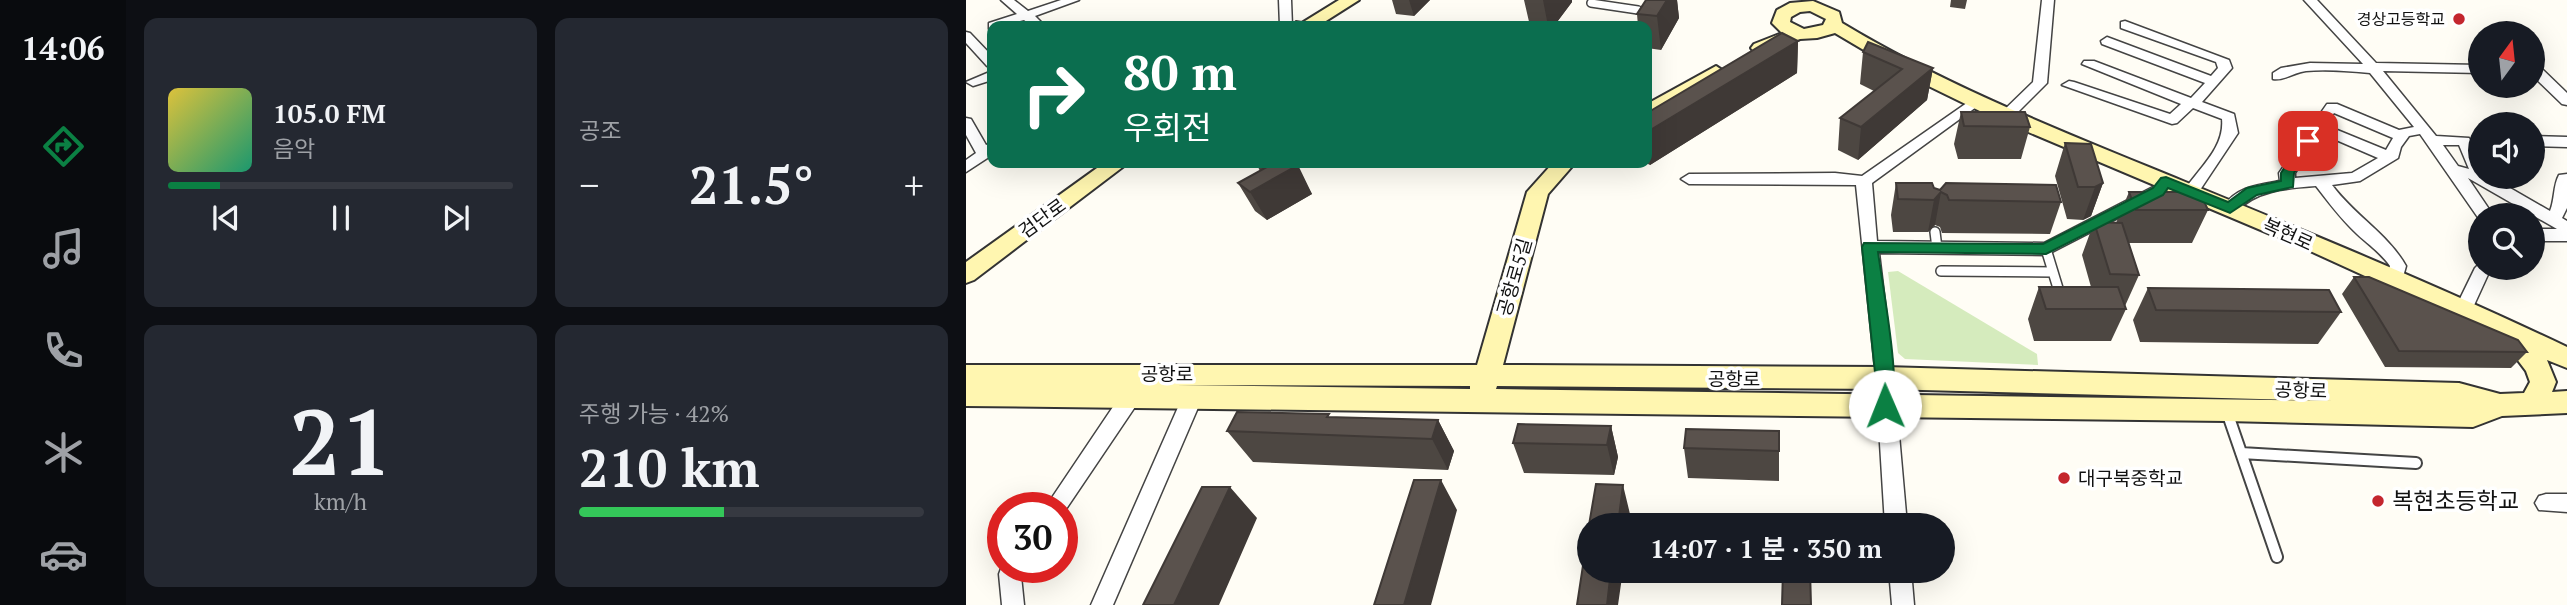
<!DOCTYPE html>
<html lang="ko">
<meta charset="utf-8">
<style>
:root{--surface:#171b24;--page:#242831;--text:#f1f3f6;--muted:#9ea1a6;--line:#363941;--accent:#0b8043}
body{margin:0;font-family:"PT Serif","Noto Sans KR",serif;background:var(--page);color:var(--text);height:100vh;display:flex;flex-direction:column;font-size:26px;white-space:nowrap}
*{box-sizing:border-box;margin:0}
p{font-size:23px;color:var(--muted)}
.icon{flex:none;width:38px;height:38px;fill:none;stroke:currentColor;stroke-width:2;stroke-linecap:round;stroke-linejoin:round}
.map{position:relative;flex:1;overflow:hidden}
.panel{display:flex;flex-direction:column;gap:18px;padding:18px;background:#0d0f14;width:840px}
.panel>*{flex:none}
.top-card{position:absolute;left:21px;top:21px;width:665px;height:147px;border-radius:14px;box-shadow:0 7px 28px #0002;background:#0b6e4f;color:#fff;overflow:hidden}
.needle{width:46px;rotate:15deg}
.fabs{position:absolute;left:1502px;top:21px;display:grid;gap:14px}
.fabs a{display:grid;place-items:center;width:77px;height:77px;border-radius:50%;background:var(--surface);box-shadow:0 7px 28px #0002;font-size:35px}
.speed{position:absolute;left:21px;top:492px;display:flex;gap:14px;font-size:35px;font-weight:700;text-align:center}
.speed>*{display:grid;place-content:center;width:91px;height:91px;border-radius:50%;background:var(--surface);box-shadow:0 7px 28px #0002;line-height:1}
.speed .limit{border:10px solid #d22;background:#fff;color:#111}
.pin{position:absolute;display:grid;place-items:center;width:60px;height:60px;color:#fff;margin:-30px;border-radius:14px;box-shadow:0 4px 10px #0006}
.me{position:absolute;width:77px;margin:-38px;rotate:359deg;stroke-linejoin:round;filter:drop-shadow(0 0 5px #0008)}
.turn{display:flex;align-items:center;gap:24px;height:147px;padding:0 21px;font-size:32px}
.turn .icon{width:91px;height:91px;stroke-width:2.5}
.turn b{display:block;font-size:49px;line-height:60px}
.big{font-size:52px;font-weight:700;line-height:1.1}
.panel .tile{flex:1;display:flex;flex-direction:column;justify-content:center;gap:10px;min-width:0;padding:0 24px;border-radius:14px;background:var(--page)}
.panel .dial{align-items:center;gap:0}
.dial b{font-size:91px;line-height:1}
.song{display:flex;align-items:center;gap:21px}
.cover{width:84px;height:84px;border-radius:10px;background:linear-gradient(135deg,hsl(50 70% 55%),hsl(160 70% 35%))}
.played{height:7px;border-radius:4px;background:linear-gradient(90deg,var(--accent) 15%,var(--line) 15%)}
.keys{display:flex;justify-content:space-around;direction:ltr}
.heat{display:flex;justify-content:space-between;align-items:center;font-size:38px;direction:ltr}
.charge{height:10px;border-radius:5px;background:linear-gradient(90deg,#34c759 42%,var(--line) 0)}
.panel .tiles{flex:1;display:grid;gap:18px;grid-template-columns:repeat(2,1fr)}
.trip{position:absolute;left:611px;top:513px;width:378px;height:70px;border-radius:35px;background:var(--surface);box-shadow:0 7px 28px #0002;font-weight:700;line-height:70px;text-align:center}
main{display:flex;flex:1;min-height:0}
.tab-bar{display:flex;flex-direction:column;width:126px;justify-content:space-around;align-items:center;background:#090b0e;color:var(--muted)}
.tab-bar .icon{width:49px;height:49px}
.tab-bar .active{color:var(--accent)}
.tab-bar b{font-size:32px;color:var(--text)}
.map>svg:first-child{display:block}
</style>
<main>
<nav class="tab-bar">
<b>14:06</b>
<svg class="icon active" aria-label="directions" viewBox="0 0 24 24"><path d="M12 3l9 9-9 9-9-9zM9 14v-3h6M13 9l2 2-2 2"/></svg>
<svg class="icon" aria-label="music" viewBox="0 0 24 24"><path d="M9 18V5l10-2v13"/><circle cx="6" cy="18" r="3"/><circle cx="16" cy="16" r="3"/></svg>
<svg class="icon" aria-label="phone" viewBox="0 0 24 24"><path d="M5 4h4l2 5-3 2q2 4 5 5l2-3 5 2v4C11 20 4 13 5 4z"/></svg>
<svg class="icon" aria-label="climate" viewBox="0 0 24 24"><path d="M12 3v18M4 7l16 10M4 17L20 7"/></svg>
<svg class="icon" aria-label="car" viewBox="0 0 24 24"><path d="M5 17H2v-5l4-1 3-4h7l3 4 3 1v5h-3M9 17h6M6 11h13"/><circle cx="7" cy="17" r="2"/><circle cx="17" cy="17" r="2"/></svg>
</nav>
<section class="panel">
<div class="tiles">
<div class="tile">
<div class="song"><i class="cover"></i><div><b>105.0 FM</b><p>음악</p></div></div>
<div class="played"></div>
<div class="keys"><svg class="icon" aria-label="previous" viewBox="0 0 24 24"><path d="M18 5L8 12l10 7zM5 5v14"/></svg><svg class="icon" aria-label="pause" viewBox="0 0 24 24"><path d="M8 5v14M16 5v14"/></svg><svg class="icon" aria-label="next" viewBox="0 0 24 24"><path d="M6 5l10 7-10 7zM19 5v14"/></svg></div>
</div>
<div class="tile"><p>공조</p>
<div class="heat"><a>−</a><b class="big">21.5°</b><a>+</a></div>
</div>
<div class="tile dial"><b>21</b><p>km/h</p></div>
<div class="tile"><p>주행 가능 · 42%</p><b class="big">210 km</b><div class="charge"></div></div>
</div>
</section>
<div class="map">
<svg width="1601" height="605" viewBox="0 0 1601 605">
<rect width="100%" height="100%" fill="#fffdf5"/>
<path fill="#d5ebbd" d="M932,271L1071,354L1072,365L939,359L932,353L922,272Z"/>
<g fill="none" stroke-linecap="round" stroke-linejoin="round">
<g stroke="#444" stroke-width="10">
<path id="lane-far2" d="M625,3L672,10"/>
</g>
<g stroke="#444" stroke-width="12">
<path id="lane-far1" d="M969,232L971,248
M1080,249L1095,298
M975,271L1087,272"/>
</g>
<g stroke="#444" stroke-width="14">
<path id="lane" d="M1261,412L1311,557
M1275,453L1450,463"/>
</g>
<g stroke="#444" stroke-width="3">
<path id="street" d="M35,0H48L62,11L95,0H113L69,16L79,26H66L58,20L23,29V23L51,14Z
M313,0H325L326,26H314Z
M1076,0H1088L1081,83L1045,119H1035V113L1067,82Z
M1338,0H1351L1410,63L1514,65V73L1417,71L1470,136L1503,138L1514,159V177H1525L1584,211C1589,199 1587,186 1593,175L1601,174V208L1596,218L1601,221V241H1566V229H1591L1502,178L1527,215H1514L1513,219L1454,134L1443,136L1435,147L1432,158L1394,181L1366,185C1389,216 1422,234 1440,266L1435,284H1423L1420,280L1424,266C1414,252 1404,246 1391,234C1375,219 1363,203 1350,186C1322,188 1289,190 1270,212H1258L1256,208C1270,187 1291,185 1314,181L1313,173L1361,104H1371L1433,130L1448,127L1404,73C1383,71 1362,69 1340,71C1329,72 1318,81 1307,79V73L1315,68L1344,63L1397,64ZM1368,113L1427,138L1420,150L1359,125ZM1354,133L1412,158L1386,173L1329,178V173ZM1477,145H1493L1503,169L1492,166Z
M1159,21L1263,60L1266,68L1236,102L1268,114L1272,133L1230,196H1220L1217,192C1232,169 1259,148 1256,119L1227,108L1211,123L1206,124L1096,85L1103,81L1108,82L1204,114L1215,104L1116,64L1118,61H1128L1225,98L1239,83L1136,44L1135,41L1141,37L1245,76L1252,68L1250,62L1155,28V22Z
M0,32L4,33L26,56V67L21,66L0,43Z
M1566,66L1574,67L1601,93V105L1596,104L1566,75Z
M26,71V80L7,86L0,82Z
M1008,98L1015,102L1013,105L906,183L911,241L1078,243L1187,187L1195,177H1205L1208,181L1197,195L1080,255L913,253L928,378L941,525H919L910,378L890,185L723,184L715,179L723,174L869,173L896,176Z
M0,118L5,119L20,145L26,143V155L0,172V160L10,153L0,135Z
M1566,136L1601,137V147L1566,146Z
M1514,263V268H1525L1504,314H1492L1489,309L1509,268Z
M166,387L173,389L176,395L173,401L96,515V508H79L159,389Z
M227,388L234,390L237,396L147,605H125L217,396L220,390Z
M1580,494H1601V512L1573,510L1569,503L1573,496Z
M36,566L60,567L55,576L58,605H36L33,574Z
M923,570H945L948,605H926Z"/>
</g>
<g stroke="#333" stroke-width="4">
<path id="secondary" d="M373,0H393L352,26H331Z
M847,1L873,12L876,23C984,88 1100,133 1217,181C1346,234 1475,287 1601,347V368L1581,360L1590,382L1586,392L1601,391V413L1536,416L1507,427L1260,421L0,406V365H511L561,192L587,163H609L582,194L537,365L919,367L1493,383L1534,394L1558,393L1564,382L1560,371L1535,338L1342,250L1022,115L940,75L869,33L851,38L834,39L794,53L788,52L785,48L788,44L816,33L806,23L811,10L824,3ZM844,11L860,19L857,25L838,29L824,22L825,17L834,12ZM209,385L504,386V389ZM531,386L919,389L1369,401L530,389Z
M750,66L759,72L757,76L681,118V104Z
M138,163H162L8,280L0,283V262Z"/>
</g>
<use href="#lane-far2" stroke="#fff" stroke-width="7"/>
<use href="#lane-far1" stroke="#fff" stroke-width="9"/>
<use href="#lane" stroke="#fff" stroke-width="10"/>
<use href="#street" fill="#fff" fill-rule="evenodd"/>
<use href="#secondary" fill="#fff6b0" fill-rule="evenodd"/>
</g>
<path fill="#4d4742" d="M426,0H464L448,16L430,14Z
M558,0H606V2L588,26H564Z
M680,0H711L713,18L695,50L681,48V26H672L671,14Z
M985,0H1001L999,9L984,7Z
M832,41L831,73L684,165L680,163L681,113Z
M897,52L967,68L961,100L892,160L872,150L874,118L908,91L894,84Z
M995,112L1064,127L1055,159H992L988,144Z
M1099,143L1137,183L1125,216L1117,220L1101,219L1089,176Z
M290,163H328L346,194L301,220L289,211L272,183L294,171Z
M930,183L974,190L1095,202L1084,234L976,233L974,227L969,225L962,232H927L925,215Z
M1163,192L1242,210L1226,243H1162L1173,275L1159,306L1160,309L1145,341H1068L1062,319L1073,287H1125L1116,255L1128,222L1150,223Z
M1388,277L1561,352L1545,368L1419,367L1376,294Z
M1182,288L1375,312L1352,344L1174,342L1167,320Z
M365,417L472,420L488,451L482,470L287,462L261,431Z
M645,426L652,457L648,475L558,473L547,443Z
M813,431V481L722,478L718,448Z"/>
<path fill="#3f3936" d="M443,0H464L448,16Z
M577,0H606V2L588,26H582Z
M701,0H711L713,18L695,50L691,16Z
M832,41L831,73L684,165L681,132Z
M967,68L961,100L892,160L895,127Z
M332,165L346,194L301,220L284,192Z
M1137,183L1125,216L1117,220L1129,187Z
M975,192L969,225L962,232L968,200Z
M472,420L488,451L482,470L466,439Z
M645,426L652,457L648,475L641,445Z
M475,480L491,510L465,605H438Z
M657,485L664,514L663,525H652Z
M264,487L291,518L253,605H208Z
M645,570H657L652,605H641Z"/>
<path fill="#5a524d" stroke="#3f3936" stroke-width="2" d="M680,0H701L691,16L671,14Z
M330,21L349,24L346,26H324Z
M816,33L832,41L681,132V113Z
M902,42L967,68L895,127L874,118L936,69L897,52Z
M995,112H1059L1064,127L998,126Z
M1099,143L1125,144L1137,183L1129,187H1112Z
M295,163H328L332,165L284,192L272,183L301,167Z
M930,183H966L968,188L974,190L980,183L1090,185L1095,202L983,200L981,195L975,192L968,200L932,199Z
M1163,192H1234L1242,210H1170Z
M1128,222L1156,223L1173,275L1144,274Z
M1388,277H1403L1552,340L1561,352L1433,351Z
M1073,287H1152L1160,309H1080Z
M1182,288L1363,290L1375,312L1190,310Z
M271,412L363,414L361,417L472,420L466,439L261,431Z
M552,424L645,426L641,445L547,443Z
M720,429L813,431V451L718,448Z
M448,480H475L438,605H408Z
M630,484L657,485L652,525H623Z
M236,487H264L208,605H177Z
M623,526V570H645L641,605H611Z
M817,570H844L845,605H816Z"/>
<path fill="#0b8043" stroke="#07532c" stroke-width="2" d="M1342,137L1348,141L1328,173L1327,187L1291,195L1264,213L1202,188L1197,195L1080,254L912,252C916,282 936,389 925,411L919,413L913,411L896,247L898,243L1077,244L1187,188L1195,178L1200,177L1262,202L1281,188L1315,181V173L1337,138Z"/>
<g fill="#c4262e" stroke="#fff" stroke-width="2.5">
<circle cx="1493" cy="19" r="7"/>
<circle cx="1098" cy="478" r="7"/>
<circle cx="1412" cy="501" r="7"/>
</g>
<g text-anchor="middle" stroke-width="7" stroke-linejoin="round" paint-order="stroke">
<g font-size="16" fill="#111" stroke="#fff" text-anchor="end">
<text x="1479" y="25">경상고등학교</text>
</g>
<g font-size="19" fill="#111" stroke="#fff">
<text transform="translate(76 218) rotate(-36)" y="7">검단로</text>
<text transform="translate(1322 234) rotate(24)" y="7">복현로</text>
<text transform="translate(548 277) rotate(-74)" y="7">공항로5길</text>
<text x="201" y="381">공항로</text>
<text x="768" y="386">공항로</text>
<text transform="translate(1335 390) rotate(2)" y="7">공항로</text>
</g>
<g font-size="19" fill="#111" stroke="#fff" text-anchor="start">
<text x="1112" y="485">대구북중학교</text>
</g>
<g font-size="23" fill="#111" stroke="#fff" text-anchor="start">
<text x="1426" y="509">복현초등학교</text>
</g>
</g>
</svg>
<div class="fabs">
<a><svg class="needle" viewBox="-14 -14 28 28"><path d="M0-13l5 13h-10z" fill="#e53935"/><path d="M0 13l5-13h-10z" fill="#9ea1a6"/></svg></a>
<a><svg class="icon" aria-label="sound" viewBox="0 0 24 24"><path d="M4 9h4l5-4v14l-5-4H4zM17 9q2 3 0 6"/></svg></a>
<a><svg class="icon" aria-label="search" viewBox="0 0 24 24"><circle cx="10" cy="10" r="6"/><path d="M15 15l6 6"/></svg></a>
</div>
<div class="speed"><div class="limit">30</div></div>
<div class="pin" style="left:1342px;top:141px;background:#d93025"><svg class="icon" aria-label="arrive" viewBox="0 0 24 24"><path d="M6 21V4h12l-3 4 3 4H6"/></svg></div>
<svg class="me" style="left:919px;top:406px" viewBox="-20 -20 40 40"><circle r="19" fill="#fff"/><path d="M0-13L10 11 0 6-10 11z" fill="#0b8043"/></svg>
<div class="trip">14:07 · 1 분 · 350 m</div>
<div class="top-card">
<div class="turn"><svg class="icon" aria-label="right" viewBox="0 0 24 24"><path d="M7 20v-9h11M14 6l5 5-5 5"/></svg><div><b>80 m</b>우회전</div></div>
</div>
</div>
</main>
